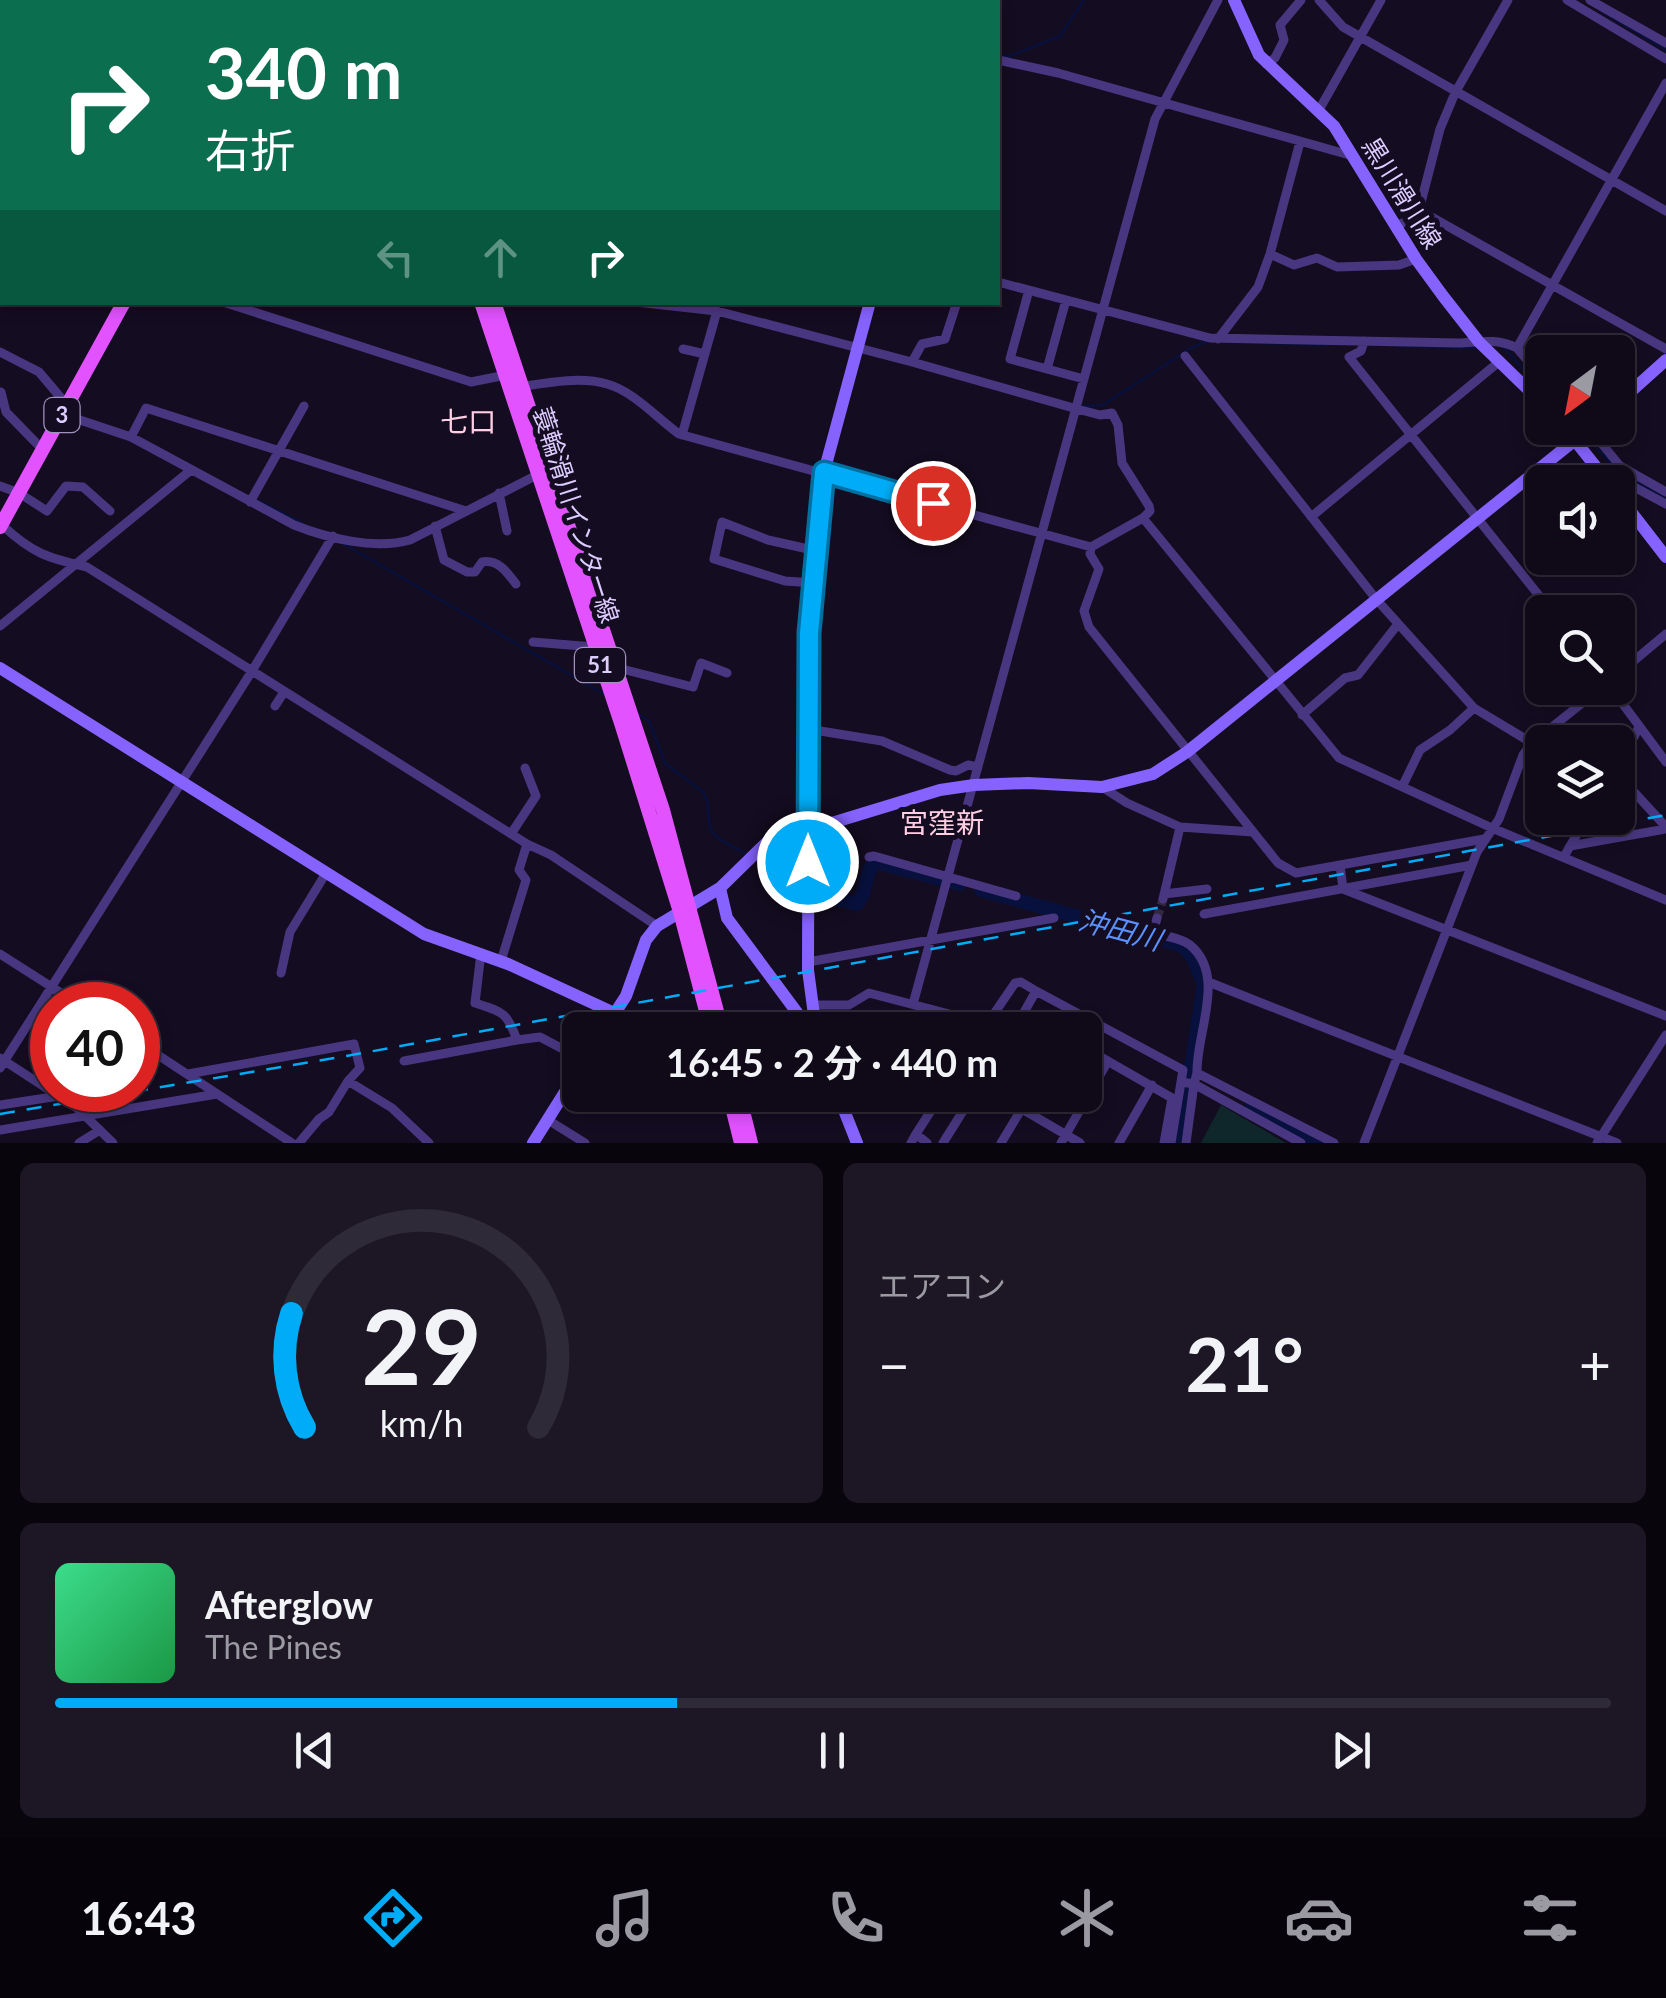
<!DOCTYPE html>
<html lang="ja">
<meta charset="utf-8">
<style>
:root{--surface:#0f0918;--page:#1d1725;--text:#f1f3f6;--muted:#9b9aa2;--line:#2f2a37;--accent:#00acf7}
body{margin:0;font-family:Lato,"Noto Sans JP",sans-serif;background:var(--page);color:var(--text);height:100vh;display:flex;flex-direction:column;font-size:38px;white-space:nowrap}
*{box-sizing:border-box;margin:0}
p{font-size:32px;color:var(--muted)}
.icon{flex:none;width:55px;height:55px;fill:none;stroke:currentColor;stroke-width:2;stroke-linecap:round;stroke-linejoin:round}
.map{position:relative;height:1143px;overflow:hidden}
.drawer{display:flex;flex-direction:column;gap:20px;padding:20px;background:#08050d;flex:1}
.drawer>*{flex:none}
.guide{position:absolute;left:0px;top:0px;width:1000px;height:305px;box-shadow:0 5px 15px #0003,0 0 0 2px var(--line);background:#0b6e4f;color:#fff;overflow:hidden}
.needle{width:65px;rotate:212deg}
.controls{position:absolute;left:1525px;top:335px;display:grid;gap:20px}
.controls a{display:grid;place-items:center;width:110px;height:110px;border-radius:15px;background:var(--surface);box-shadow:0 5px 15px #0003,0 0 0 2px var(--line);font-size:50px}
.speed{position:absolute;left:30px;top:982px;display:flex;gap:20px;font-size:50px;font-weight:700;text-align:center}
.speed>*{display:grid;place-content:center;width:130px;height:130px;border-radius:50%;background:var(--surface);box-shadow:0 5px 15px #0003,0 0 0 2px var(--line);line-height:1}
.speed .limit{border:15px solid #d22;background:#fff;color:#111}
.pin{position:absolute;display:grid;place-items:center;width:85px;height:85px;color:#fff;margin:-42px;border:5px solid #fff;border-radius:50%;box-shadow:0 2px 10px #0007}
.me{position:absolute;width:110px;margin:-55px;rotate:0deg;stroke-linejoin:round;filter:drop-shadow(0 0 8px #0008)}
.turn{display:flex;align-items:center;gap:35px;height:210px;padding:0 40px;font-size:45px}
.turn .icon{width:130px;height:130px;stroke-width:2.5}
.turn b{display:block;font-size:70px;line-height:85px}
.lanes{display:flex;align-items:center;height:95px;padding:0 40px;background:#0003;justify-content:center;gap:50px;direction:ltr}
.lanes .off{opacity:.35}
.big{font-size:75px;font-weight:700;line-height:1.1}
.drawer .card{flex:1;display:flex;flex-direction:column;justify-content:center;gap:15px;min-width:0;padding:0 35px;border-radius:15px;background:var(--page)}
.drawer .dial{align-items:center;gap:0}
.dial svg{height:260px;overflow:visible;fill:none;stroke:var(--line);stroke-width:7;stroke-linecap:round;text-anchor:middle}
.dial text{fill:var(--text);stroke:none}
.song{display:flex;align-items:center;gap:30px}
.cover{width:120px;height:120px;border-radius:15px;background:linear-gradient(135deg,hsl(150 70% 55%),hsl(140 70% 35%))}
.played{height:10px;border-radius:5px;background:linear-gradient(90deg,var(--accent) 40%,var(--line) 40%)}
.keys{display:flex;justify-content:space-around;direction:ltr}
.heat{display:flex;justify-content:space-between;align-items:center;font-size:55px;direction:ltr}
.drawer .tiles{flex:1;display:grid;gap:20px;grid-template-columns:1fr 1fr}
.card:last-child{grid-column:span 2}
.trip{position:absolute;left:562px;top:1012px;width:540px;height:100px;border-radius:15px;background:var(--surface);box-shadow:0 5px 15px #0003,0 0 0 2px var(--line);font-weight:700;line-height:100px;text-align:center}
.menu{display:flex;height:160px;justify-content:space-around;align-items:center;background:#06040a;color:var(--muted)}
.menu .icon{width:70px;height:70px}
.menu .active{color:var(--accent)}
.menu b{font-size:45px;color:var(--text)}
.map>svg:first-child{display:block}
</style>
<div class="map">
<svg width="1666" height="1143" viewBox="0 0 1666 1143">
<rect width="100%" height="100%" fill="#140c20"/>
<path fill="#0f262a" d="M1221,1105L1286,1143H1201Z"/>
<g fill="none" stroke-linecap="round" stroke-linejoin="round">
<path stroke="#08113d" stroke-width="2.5" d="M879,0L884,2
M697,2L699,0
M1601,11L1666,50
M998,55L1008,57L1060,36L1084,0
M1259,343L1326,345
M1399,346L1476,348
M1503,347L1542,390
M1083,406L1103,405L1191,348L1206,342
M1585,436L1621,474L1666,499
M257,500L304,524
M342,543L604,694
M637,713L649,721L665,763L703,792L707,801L710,829L719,839L748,855
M755,858L804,887"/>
<path stroke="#08113d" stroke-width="14" d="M981,890L1173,943L1184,947L1193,958L1204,984L1179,1143
M813,893L857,904C868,892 864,873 875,862L960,884
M1252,1106L1321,1143"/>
<path stroke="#322941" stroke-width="9" stroke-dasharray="9 4.5" stroke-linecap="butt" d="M1157,918L1163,899"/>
<path stroke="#483780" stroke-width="9" d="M138,0L142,2
M449,0L452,2
M871,0L875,2
M1319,0L1343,27L1666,211
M1567,0L1666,59
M1590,0L1666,43
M411,2L425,0
M691,2L693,0
M998,60L1058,73L1353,156
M1266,64L1275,58L1284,40L1280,25L1301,0
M1319,110L1381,0
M0,203L2,204
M1419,210L1666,349
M1395,226L1413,219L1419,210L1440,129L1455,93L1508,0
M1270,254L1294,265L1317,258L1337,267L1399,265L1416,259
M998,282L1210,338L1459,343C1480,342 1497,338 1517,348L1666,83
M1029,290L1010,359L1084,379
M223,302L471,382L506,375
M636,302L717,311L682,435
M717,311L912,362L922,344L945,339L957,302
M1218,339L1258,287L1270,254L1300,142
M1364,341L1361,351L1349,357L1552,612
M1517,348L1542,378
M683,349L705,354
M0,352L39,372L67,405
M1185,356L1376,599L1474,708L1532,743
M912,362L1077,409L1100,415L1112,413L1118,425L1122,463L1149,506L1150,511L1143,518
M1047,369L1066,300
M519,387C545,383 580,376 607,384C633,391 657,418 679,434L1091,547L1143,518L1339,758L1492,828L1666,900
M1,392L6,412L43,450
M62,414L131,437L294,525C327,538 374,550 410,540L539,474
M1589,428L1620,466L1666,492
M131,437L146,408L466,511
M1621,480L1666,504
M0,486L19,493L47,511L66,486L83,487L110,511
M499,493L507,531
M250,502L304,406
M1311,517L1500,361
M2,525C32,553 47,558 87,567L527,844L551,855L657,926
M435,526L444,560L467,572H475L482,562C498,559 507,572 516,584
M1091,547L1090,554L1099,569L1084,611L1089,627L1278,863L1296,873L1340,865L1343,889
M814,583L785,581L714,559L722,522L768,540L817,551
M0,626L191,470
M533,642L594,647
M614,667L693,687L701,663L727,673
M1618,674L1666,634
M1611,688L1666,762
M275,706L284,692
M1302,715L1345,678L1358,675L1398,624
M808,729L882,741L950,770L956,771L968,765L978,767
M1618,768L1639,727
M1618,786L1635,793L1666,827
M1102,787L1127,803L1180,827L1253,832
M1402,787L1420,750L1450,730L1474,708
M511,834L536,796L525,768
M1570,846L1587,818
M869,857L874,856L1016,896
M1564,857L1570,846L1666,829
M1340,865L1484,839
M1343,889L1666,1016
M1164,894L1207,889
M1163,899L1180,827
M1204,914L1472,865
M1157,918L1153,933C1164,936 1182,938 1190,945C1227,976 1196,1032 1197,1073
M481,953L475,1003C503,1012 507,1012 517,1040L540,1037L580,1058
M0,954L80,1005
M501,961L526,880L519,870L527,844
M808,962L1054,918
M281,973L290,932L326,873
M1211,983L1617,1143
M1036,991L1183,1070L1181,1082
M913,1004L1155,119L1218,0
M812,1005H849L869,993L987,1024L1015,983L1021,982L1036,991L1014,1030
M1024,1015L1051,1030
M138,1042L292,1143
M1085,1048L1172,1098L1164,1143
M0,1058L77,1108L113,1143
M404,1061L517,1040
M0,1068L252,671L333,536
M188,1074L354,1044L360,1068L348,1081
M998,1095L1080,1143
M0,1105L59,1096
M743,1111L753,1095
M548,1120L585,1143
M0,1130L217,1094
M916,1134L941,1095
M79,1143L100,1130
M299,1143L319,1119L329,1112L348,1081L392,1108L429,1143
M911,1143L916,1134L927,1143
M943,1143L973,1095
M1001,1143L1030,1095
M1061,1143L1108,1061
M1119,1143L1152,1085
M1171,1143L1181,1082L1194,1084L1186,1143
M1301,1143L1194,1084L1197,1073L1334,1143
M1364,1143L1477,852L1499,819L1523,755L1532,743L1601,688
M1597,1143L1666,1035"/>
<path stroke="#8663ff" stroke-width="12" d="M1234,0L1259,55L1334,126L1416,259L1443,296L1479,342L1542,403
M966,2L967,0
M1618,403L1666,360
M1565,428L1608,482
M1618,495L1666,557
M0,668L424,934L508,964L651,1030
M720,888L766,843L940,790L974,785L1028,783L1102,787L1153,774L1187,752L1590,428
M604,1030L626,996L646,940L657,926L720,888L727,918L810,1030
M816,1030L808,970L809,633L824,472L870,302
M838,1095L857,1143
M533,1143L580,1068"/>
<path stroke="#e253ff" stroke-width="14" d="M373,0L374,2
M385,0L386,2
M286,2L287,0
M481,302L621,723L680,912L711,1030
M494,302L663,810L722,1030
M0,527L124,302
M729,1095L741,1143
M739,1095L751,1143"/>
<path stroke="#00acf7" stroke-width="2.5" stroke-dasharray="15 12" stroke-linecap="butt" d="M0,1114L335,1058L1666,815"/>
</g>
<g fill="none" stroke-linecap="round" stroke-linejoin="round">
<g stroke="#0070a1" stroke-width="25">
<path id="route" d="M808,862L809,633L824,472L933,503"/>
</g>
<use href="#route" stroke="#00acf7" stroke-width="18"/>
</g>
<g text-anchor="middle" stroke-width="10" stroke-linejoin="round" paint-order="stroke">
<g fill="#140c20" stroke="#a092bc" stroke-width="2.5">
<rect x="44.5" y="398" width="35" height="34" rx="8"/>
<rect x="575" y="648" width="50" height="34" rx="8"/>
</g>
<g font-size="22" font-weight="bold" fill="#dcccff">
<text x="62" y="423">3</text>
<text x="600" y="673">51</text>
</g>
<g font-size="25" fill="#dcccff" stroke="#140c20">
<text transform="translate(1402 193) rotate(58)" y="9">黒川滑川線</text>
<text transform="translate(576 515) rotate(72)" y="9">蓑輪滑川インター線</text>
</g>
<g font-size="28" fill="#ffcee3" stroke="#140c20">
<text x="468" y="432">七口</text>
<text x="942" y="833">宮窪新</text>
</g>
<g font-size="28" font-style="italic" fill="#5a91ff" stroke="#140c20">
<text transform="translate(1120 930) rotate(15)" y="10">沖田川</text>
</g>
</g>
</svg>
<div class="controls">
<a><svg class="needle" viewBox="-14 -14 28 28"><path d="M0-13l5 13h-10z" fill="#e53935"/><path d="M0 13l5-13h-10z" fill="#9b9aa2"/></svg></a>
<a><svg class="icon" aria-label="sound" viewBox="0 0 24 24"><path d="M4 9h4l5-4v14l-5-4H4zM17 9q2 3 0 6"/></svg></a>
<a><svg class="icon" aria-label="search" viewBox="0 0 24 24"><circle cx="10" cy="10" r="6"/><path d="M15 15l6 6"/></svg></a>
<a><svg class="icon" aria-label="layers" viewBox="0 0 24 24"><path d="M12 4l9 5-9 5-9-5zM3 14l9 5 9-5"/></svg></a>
</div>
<div class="speed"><div class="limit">40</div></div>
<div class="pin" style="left:933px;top:503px;background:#d93025"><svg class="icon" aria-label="arrive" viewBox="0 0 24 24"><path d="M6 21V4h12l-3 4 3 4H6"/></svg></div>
<svg class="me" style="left:808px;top:862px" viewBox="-20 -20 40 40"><circle r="17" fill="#00acf7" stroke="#fff" stroke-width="3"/><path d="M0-11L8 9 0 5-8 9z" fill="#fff"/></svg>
<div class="trip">16:45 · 2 分 · 440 m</div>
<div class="guide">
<div class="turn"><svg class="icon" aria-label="right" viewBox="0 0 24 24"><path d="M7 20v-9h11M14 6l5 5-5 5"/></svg><div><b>340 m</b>右折</div></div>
<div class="lanes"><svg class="icon off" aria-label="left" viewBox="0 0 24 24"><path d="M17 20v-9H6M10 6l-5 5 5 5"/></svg><svg class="icon off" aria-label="ahead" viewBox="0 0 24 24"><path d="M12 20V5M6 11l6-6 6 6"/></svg><svg class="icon" aria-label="right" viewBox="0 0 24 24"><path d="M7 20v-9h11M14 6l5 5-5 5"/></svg></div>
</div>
</div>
<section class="drawer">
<div class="tiles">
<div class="card dial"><svg viewBox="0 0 100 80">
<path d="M14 69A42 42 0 1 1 86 69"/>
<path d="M14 69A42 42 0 0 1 10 34" stroke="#00acf7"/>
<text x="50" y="56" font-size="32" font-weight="700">29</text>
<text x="50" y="72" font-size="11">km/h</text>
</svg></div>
<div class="card"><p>エアコン</p>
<div class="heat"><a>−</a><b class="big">21°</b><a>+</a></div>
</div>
<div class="card">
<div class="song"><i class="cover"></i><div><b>Afterglow</b><p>The Pines</p></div></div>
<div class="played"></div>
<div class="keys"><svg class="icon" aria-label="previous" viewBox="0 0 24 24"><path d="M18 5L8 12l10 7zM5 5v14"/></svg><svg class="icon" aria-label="pause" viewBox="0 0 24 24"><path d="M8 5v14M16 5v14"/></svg><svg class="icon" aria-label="next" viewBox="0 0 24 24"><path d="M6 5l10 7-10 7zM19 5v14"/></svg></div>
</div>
</div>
</section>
<nav class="menu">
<b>16:43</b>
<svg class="icon active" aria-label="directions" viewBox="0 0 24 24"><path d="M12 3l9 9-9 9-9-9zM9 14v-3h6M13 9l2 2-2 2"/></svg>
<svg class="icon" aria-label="music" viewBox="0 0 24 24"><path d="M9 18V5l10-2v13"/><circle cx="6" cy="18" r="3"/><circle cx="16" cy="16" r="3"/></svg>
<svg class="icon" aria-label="phone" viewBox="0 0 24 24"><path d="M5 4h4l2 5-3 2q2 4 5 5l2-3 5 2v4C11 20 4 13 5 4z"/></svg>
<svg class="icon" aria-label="climate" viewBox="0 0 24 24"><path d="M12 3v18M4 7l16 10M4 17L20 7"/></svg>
<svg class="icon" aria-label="car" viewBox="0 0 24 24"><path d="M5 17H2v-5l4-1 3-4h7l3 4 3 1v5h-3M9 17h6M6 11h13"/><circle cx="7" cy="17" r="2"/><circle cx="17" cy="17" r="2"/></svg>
<svg class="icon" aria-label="filters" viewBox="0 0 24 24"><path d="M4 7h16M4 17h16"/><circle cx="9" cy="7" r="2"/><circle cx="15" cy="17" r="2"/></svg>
</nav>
